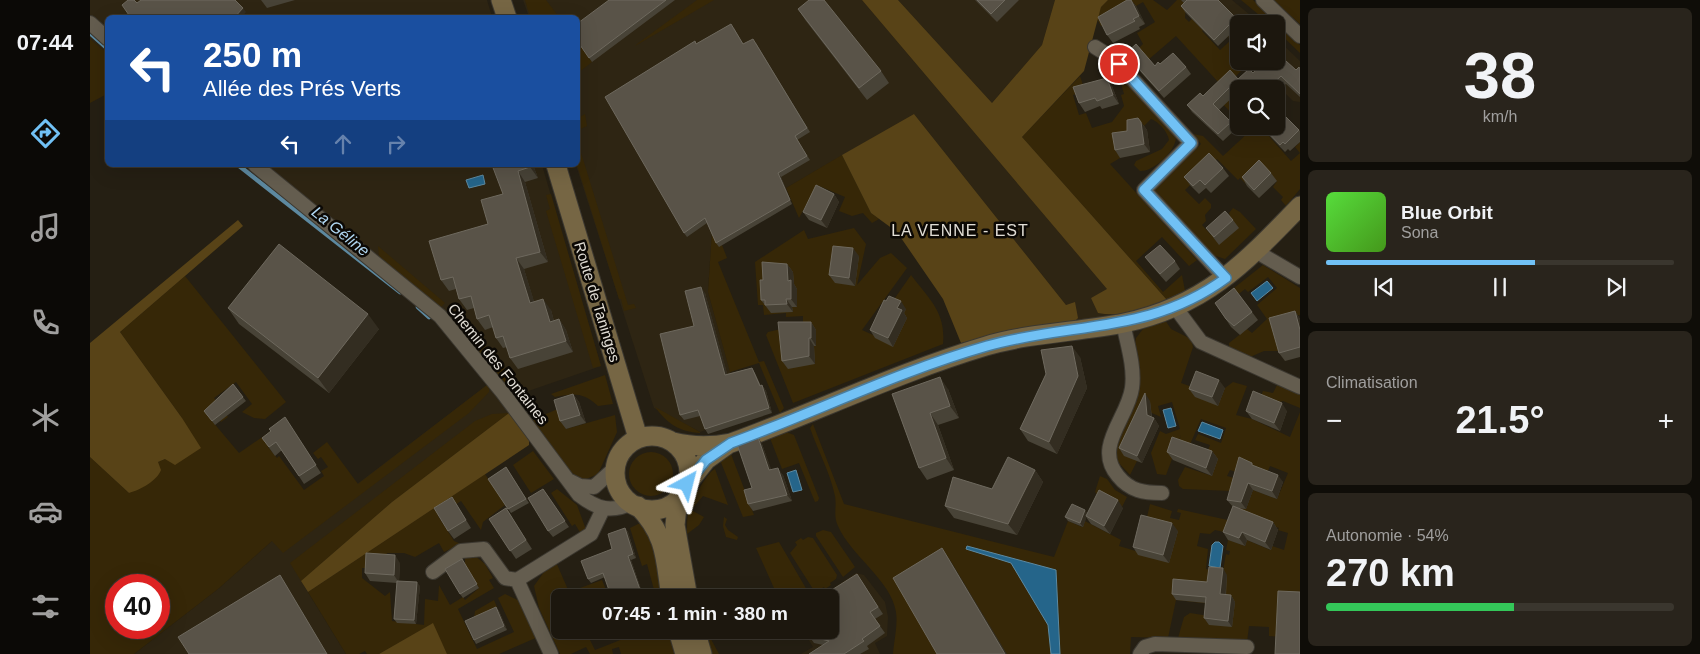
<!DOCTYPE html>
<html lang="fr">
<meta charset="utf-8">
<style>
:root{--surface:#1c170e;--page:#29241c;--text:#f1f3f6;--muted:#a09f9e;--line:#3a362e;--accent:#71c1f5}
body{margin:0;font-family:Helvetica,sans-serif;background:var(--page);color:var(--text);height:100vh;display:flex;flex-direction:column;font-size:19px;white-space:nowrap}
*{box-sizing:border-box;margin:0}
p{font-size:16px;color:var(--muted)}
.icon{flex:none;width:28px;height:28px;fill:none;stroke:currentColor;stroke-width:2;stroke-linecap:round;stroke-linejoin:round}
.map{position:relative;flex:1;overflow:hidden}
.drawer{display:flex;flex-direction:column;gap:8px;padding:8px;background:#0f0d08;width:400px}
.drawer>*{flex:none}
.guide{position:absolute;left:15px;top:15px;width:475px;height:152px;border-radius:8px;box-shadow:0 5px 20px #0002,0 0 0 1px var(--line);background:#1a4fa0;color:#fff;overflow:hidden}
.tools{position:absolute;left:1140px;top:15px;display:grid;gap:10px}
.tools a{display:grid;place-items:center;width:55px;height:55px;border-radius:8px;background:var(--surface);box-shadow:0 5px 20px #0002,0 0 0 1px var(--line);font-size:25px}
.speed{position:absolute;left:15px;top:574px;display:flex;gap:10px;font-size:25px;font-weight:700;text-align:center}
.speed>*{display:grid;place-content:center;width:65px;height:65px;border-radius:50%;background:var(--surface);box-shadow:0 5px 20px #0002,0 0 0 1px var(--line);line-height:1}
.speed .limit{border:8px solid #d22;background:#fff;color:#111}
.pin{position:absolute;display:grid;place-items:center;width:42px;height:42px;color:#fff;margin:-21px;border:2px solid #fff;border-radius:50%;box-shadow:0 1px 5px #0007}
.me{position:absolute;width:55px;margin:-28px;rotate:38deg;stroke-linejoin:round;filter:drop-shadow(0 0 4px #0008)}
.turn{display:flex;align-items:center;gap:18px;height:105px;padding:0 15px;font-size:22px}
.turn .icon{width:65px;height:65px;stroke-width:2.5}
.turn b{display:block;font-size:35px;line-height:42px}
.lanes{display:flex;align-items:center;height:48px;padding:0 15px;background:#0003;justify-content:center;gap:25px;direction:ltr}
.lanes .off{opacity:.35}
.big{font-size:38px;font-weight:700;line-height:1.1}
.drawer .card{flex:1;display:flex;flex-direction:column;justify-content:center;gap:8px;min-width:0;padding:0 18px;border-radius:8px;background:var(--page)}
.drawer .dial{align-items:center;gap:0}
.dial b{font-size:65px;line-height:1}
.song{display:flex;align-items:center;gap:15px}
.cover{width:60px;height:60px;border-radius:8px;background:linear-gradient(135deg,hsl(110 70% 55%),hsl(100 70% 35%))}
.played{height:5px;border-radius:2px;background:linear-gradient(90deg,var(--accent) 60%,var(--line) 60%)}
.keys{display:flex;justify-content:space-around;direction:ltr}
.heat{display:flex;justify-content:space-between;align-items:center;font-size:28px;direction:ltr}
.charge{height:8px;border-radius:4px;background:linear-gradient(90deg,#34c759 54%,var(--line) 0)}
.trip{position:absolute;left:461px;top:589px;width:288px;height:50px;border-radius:8px;background:var(--surface);box-shadow:0 5px 20px #0002,0 0 0 1px var(--line);font-weight:700;line-height:50px;text-align:center}
main{display:flex;flex:1;min-height:0}
.dock{display:flex;flex-direction:column;width:90px;justify-content:space-around;align-items:center;background:#0b0906;color:var(--muted)}
.dock .icon{width:35px;height:35px}
.dock .selected{color:var(--accent)}
.dock b{font-size:22px;color:var(--text)}
.map>svg:first-child{display:block}
</style>
<main>
<nav class="dock">
<b>07:44</b>
<svg class="icon selected" aria-label="directions" viewBox="0 0 24 24"><path d="M12 3l9 9-9 9-9-9zM9 14v-3h6M13 9l2 2-2 2"/></svg>
<svg class="icon" aria-label="music" viewBox="0 0 24 24"><path d="M9 18V5l10-2v13"/><circle cx="6" cy="18" r="3"/><circle cx="16" cy="16" r="3"/></svg>
<svg class="icon" aria-label="phone" viewBox="0 0 24 24"><path d="M5 4h4l2 5-3 2q2 4 5 5l2-3 5 2v4C11 20 4 13 5 4z"/></svg>
<svg class="icon" aria-label="climate" viewBox="0 0 24 24"><path d="M12 3v18M4 7l16 10M4 17L20 7"/></svg>
<svg class="icon" aria-label="car" viewBox="0 0 24 24"><path d="M5 17H2v-5l4-1 3-4h7l3 4 3 1v5h-3M9 17h6M6 11h13"/><circle cx="7" cy="17" r="2"/><circle cx="17" cy="17" r="2"/></svg>
<svg class="icon" aria-label="filters" viewBox="0 0 24 24"><path d="M4 7h16M4 17h16"/><circle cx="9" cy="7" r="2"/><circle cx="15" cy="17" r="2"/></svg>
</nav>
<div class="map">
<svg width="1210" height="654" viewBox="0 0 1210 654">
<rect width="100%" height="100%" fill="#251f13"/>
<path fill="#2e2513" d="M0,0H397L402,17L18,18L17,54L4,43L0,44Z
M433,0H772L1018,290L1001,298L1022,316L984,322L985,303L976,305L824,114L622,231L618,292L653,417L610,432L564,408L486,165L488,18L439,17Z
M808,0H965L952,45L902,103Z
M1100,0H1142L1171,24H1149V48Z
M1186,38L1210,61V102L1203,101L1163,61H1186Z
M173,165H452L511,366L418,398L421,403L419,413L302,502L211,581L256,654H44L128,589L182,541L237,507L397,385L350,308Z
M766,573L774,575L795,602L798,617L797,636L785,643L790,654H711L723,647L713,630H740V598L730,597Z"/>
<path fill="#362707" fill-rule="evenodd" d="M435,0H456L469,17H440Z
M607,0H624L545,46L547,44Z
M1018,0H1063L1077,10L1087,0H1091L1096,4L1095,18L1099,22L1110,10L1122,21L1112,31L1130,50L1141,40L1149,48V61H1161L1134,88L1149,104V121L1126,97L1129,83L1086,36L1058,60L1048,49L1053,44L1047,33L1065,22L1053,2L1041,9L1037,0L1018,11L1014,25L1011,26L1007,19L1011,7Z
M1151,0H1163L1210,45V53L1186,30V24H1180Z
M1183,0H1210V24Z
M0,39L18,54L17,94L0,103Z
M488,42L502,62L488,73Z
M1029,72L1086,138C1085,152 1063,172 1050,171L1044,165L1046,161L1072,149L1079,140C1078,132 1068,121 1061,119L1053,127L1028,141L1030,158L1020,164L1107,260L1099,266L1072,237L1046,261L1073,292L1092,275L1095,291L1077,300L932,137L990,76L995,91L983,95L989,115L996,113L1002,128L1022,122L1034,106L1031,95L1034,94L1030,80L1021,82L1020,76Z
M495,114L497,126L488,130V118Z
M1154,126H1170L1201,161L1210,153L1205,147L1210,142V189L1196,206L1191,200L1193,197L1183,187L1187,181L1157,185L1150,178L1148,180L1127,159L1095,190L1109,204L1115,198L1121,204V208L1115,215L1116,221L1112,225L1121,235L1141,219L1139,213L1143,208L1150,212L1166,229L1135,259L1123,255L1064,190L1111,144L1103,134L1113,136L1133,156L1159,132Z
M488,143L538,305L544,304L546,308L534,311L531,299H529L487,165Z
M752,155L781,213L789,219L782,223L773,213L762,216L749,211L755,197L727,185L709,218L696,188Z
M461,194L511,366L503,368L456,211L460,209L456,195Z
M764,228L776,244L767,285L790,258L801,253L817,268L772,330L783,335L798,308L821,275C839,299 856,312 853,344L703,403L676,335L678,332L713,324V316L696,317V313L674,315L673,305H668L665,262L714,230L718,239Z
M622,231L629,246L632,245L637,258L628,262L669,362L674,361L694,408L690,413L669,363L640,372L618,292Z
M288,246L355,303L350,308L289,256Z
M1173,265L1210,288V315L1198,318L1192,351H1174L1160,357L1139,347V343L1157,329L1162,333L1177,319L1167,305L1187,288L1178,277L1158,292L1155,289L1135,305L1130,299Z
M95,276L196,402L175,419L164,418L152,412L162,404L146,382L124,398L138,417L131,422L121,411L117,415L149,453L194,422L178,447L187,458L189,456L214,490L234,476L231,471L238,467L231,457L228,459L223,453L237,442L268,484L397,385L399,387V392L379,413L193,553L182,541L128,589L44,654H0V457L39,493L68,462L75,459L92,418L30,332ZM26,585H69V628H26Z
M366,314L385,333L422,379L415,385L360,319Z
M1075,320L1081,329L1101,339L1103,347L1091,383L1108,389L1128,405L1135,388L1143,382L1157,386L1146,415L1162,419L1200,437L1210,412V599L1191,637L1179,636V627L1159,626L1157,642L1088,638L1094,617L1100,613L1119,616L1121,604L1086,600L1078,638L1041,637L1040,654H916L860,560L849,654H803C804,641 808,624 806,612C801,580 761,556 748,526C743,516 747,507 745,496C740,472 728,451 720,428L723,424L754,504L964,557L978,521L992,527L995,521L1031,540L1029,546L1049,552L1060,504L1082,511L1080,518L1089,520L1091,513L1087,512L1088,509L1142,521L1139,540L1155,546L1157,540L1180,550L1182,546L1194,550L1198,533L1188,530L1189,528L1162,518L1144,507L1156,509L1163,490L1187,499L1198,473L1180,466L1176,476L1156,460L1146,472L1140,470L1137,476L1144,478L1142,491L1093,489L1089,486L1088,480L1095,467L1122,476L1116,455L1120,445L1105,440L1108,434L1131,443L1136,428L1111,419L1098,449L1088,446L1091,435L1076,475L1067,474L1061,453L1070,431L1076,434L1090,429L1082,402L1068,406L1071,417L1055,410L1047,461L1040,475L1028,462L1025,451L1046,338L1053,329ZM1125,530L1134,532L1138,540L1136,550L1140,551L1139,555L1136,554L1133,571L1116,569L1118,549L1107,546L1110,533L1120,534Z
M515,375L523,404L508,406C493,392 484,393 465,397L461,394Z
M1187,385L1210,394V408L1193,401L1182,404L1169,400L1173,391L1183,393Z
M565,407L610,432V433C589,432 577,423 565,407Z
M470,408L476,429L525,415L527,432L508,474L494,480L482,473L442,420Z
M419,413L302,502L211,581L200,563L385,421L402,414Z
M696,432L704,435L729,498L728,501L725,502L709,463L692,469L680,438Z
M443,451L464,479L441,493L423,465Z
M539 474a22 22 0 1 1 44 0a22 22 0 1 1-44 0Z
M641,454L664,515L653,517L630,460Z
M625,469L638,505L613,496L601,510L614,517L609,525L597,534C597,527 597,520 598,513C599,505 617,472 625,469Z
M395,474L415,505L393,522L391,530L371,501L348,516L364,541L371,544L354,552L349,543L325,557L314,553H297L296,557L280,568H272V578L295,596L300,592L302,621L334,625L335,599L348,601L349,585L360,605L373,597L375,600L389,588L375,564V555H384L395,564L403,578L399,580L404,588L368,609L387,649L424,632L408,598L415,594L432,602L448,637L409,654H357L342,624L289,654H277L275,651L269,654H256L218,592Z
M1010,476L1017,479L1025,490L1037,497L1032,507L1013,501L1005,492Z
M467,489L487,505L495,527V530L491,534L485,524L482,526L461,493Z
M634,517L637,519L635,525L638,530L648,537L647,540L636,537L633,526Z
M550,523L562,539L572,597H566L557,564L552,566L540,528Z
M733,530L741,532L765,567L753,577L726,536V533Z
M718,537L723,538L747,575L746,579L740,583L741,585L735,589L734,587L728,591L723,589L700,553L707,545L705,542L711,538L713,540Z
M689,542L721,597H688L666,548Z
M466,562L479,592L512,580L519,597L470,598V630H503L506,637L500,640L505,650L538,637L535,630H580L586,654H531L529,647L522,649L523,654H500L496,647L481,654H470L449,608L444,586L454,572Z
M404,600L407,607L384,618L385,611Z
M613,630H616L629,654H621Z"/>
<path fill="#584317" d="M772,0H808L902,103L952,45L965,0H1018L1011,7L994,71L932,137L1077,300C1054,308 1032,318 1008,313L1001,298L1017,289Z
M824,114L976,305L985,302L988,318L984,322L939,328L871,343L853,299L807,232L781,213L752,155Z
M148,220L153,226L30,332L92,418L111,448L85,465L75,459L68,462L71,470C67,481 50,490 39,493L0,457V343Z
M419,413L439,440V445L218,592L211,581L302,502Z
M343,623L357,654H289Z"/>
<path fill="#25658a" stroke="#5d89a0" d="M393,175L395,184L379,188L376,180Z
M1177,281L1183,288L1167,301L1161,293Z
M1081,408L1086,426L1078,428L1073,410Z
M1112,422L1133,430L1130,439L1108,431Z
M706,470L712,490L703,492L697,473Z
M1125,542H1129L1133,546L1130,568L1119,566L1122,545Z
M877,546L966,570L970,654H961L958,625L921,563L876,549Z"/>
<g fill="none" stroke-linecap="round" stroke-linejoin="round">
<path stroke="#5d89a0" stroke-width="4.5" d="M0,33L18,49
M148,165L310,292
M328,307L339,317"/>
<g stroke="#3c3830" stroke-width="16">
<path id="street" d="M1173,0L1210,36
M0,23L18,39
M1005,47L1024,59L1101,143L1054,190L1135,278
M165,165L350,316L413,393L489,495C507,509 521,513 542,503
M1168,250L1174,256L1210,277
M1085,307L1111,342L1210,387
M1033,323C1037,343 1045,367 1042,388C1038,418 1003,447 1028,476C1040,491 1054,493 1072,493
M480,481L490,486L504,487L525,468
M343,572L371,551L394,549L415,578L427,580L501,534L513,509
M427,580L461,654
M1050,654L1055,647L1065,644L1157,647"/>
</g>
<g stroke="#3c3830" stroke-width="21">
<path id="secondary" d="M411,0L417,18
M466,165L548,438
M525 473a37 37 0 1 1 74 0a37 37 0 1 1-74 0Z
M583,442C603,447 620,447 641,443C726,412 809,372 896,346C940,333 988,332 1034,323C1115,306 1155,263 1210,206
M597,484L616,460L637,445
M588,498L585,525L598,598
M548,506C577,536 575,558 581,598
M588,630L595,654
M605,630L612,654"/>
</g>
<use href="#street" stroke="#645d4f" stroke-width="14"/>
<use href="#secondary" stroke="#766644" stroke-width="19"/>
</g>
<path fill="#484337" d="M171,0H205L177,8Z
M519,0H585L502,62L488,42Z
M885,0H929L907,22Z
M1041,0L1046,6L1055,24L1049,27L1050,29L1023,43L1017,35Z
M1091,0H1128L1146,18L1150,24H1149V26L1128,46L1095,12L1091,6L1094,3Z
M708,9L791,71L799,83L777,100L716,21Z
M644,28L653,44L666,43L720,132L707,140L720,160L691,177L702,204L629,247L626,243L617,223L597,237L594,233L606,44Z
M1034,55L1065,66L1070,64L1096,67L1101,74L1074,98L1048,69L1046,70L1039,62Z
M1210,69V97L1196,84L1186,92V89H1149V93L1148,92L1129,110L1141,122L1146,129L1133,141L1102,112L1097,105L1113,96L1148,79L1163,73L1206,70Z
M1022,86L1029,104L1012,109L1010,106L995,112L989,103Z
M1186,107L1210,131V142L1200,151L1198,149L1195,152L1170,126H1186Z
M1051,122L1057,130L1060,152L1030,158L1025,150L1037,131Z
M402,165H443L448,178L435,182L458,262L434,269L444,302L461,310L464,321L469,319L476,330L483,352L428,369L420,358L417,347L413,348L406,338L403,327L395,330L387,319L384,308L377,310L369,299L366,289L359,291L351,280L398,224L413,194Z
M1133,168L1139,176L1121,193L1116,188L1109,194L1100,185L1094,177Z
M1181,173L1187,181L1169,198L1157,186L1152,177Z
M744,194L749,202L737,228L719,220L713,212Z
M1143,220L1149,228L1129,245L1116,228Z
M769,256L765,286L745,283L739,275Z
M1055,257L1085,261L1090,269L1076,282L1061,265Z
M697,264L703,272L704,284L707,289V307H702L703,312L681,313L671,300L673,280Z
M615,293L637,374L662,368L665,373L671,386L672,385L676,391L682,413L618,434L615,429L610,416L594,420L590,415L604,326Z
M1125,303L1162,312L1168,320L1150,335L1141,327Z
M138,308L289,329L239,393L149,324Z
M816,309L814,313L817,318L803,347L785,338L780,330Z
M1205,311L1210,319V357L1195,361L1189,353Z
M721,322L726,330V346H724L725,364L698,369L692,361Z
M990,357L997,388L967,454L938,441L930,429L956,374Z
M143,384L156,401L125,425L114,411Z
M1135,388L1128,406L1105,397L1099,389Z
M858,389L869,418L848,425L864,470L837,480L829,468L802,394Z
M483,394L489,402L496,423L476,429L470,421Z
M1060,401L1062,417L1064,418L1069,426L1052,463L1034,456L1029,448Z
M1156,411H1197L1190,431L1162,419Z
M200,425L231,473L214,484L192,450L185,456L172,438Z
M672,444L681,470L693,475L702,501L663,511L658,504Z
M1122,451L1128,459L1122,476L1083,460L1077,452Z
M1165,466L1193,482L1187,499L1163,490L1156,509L1145,508L1183,522L1188,530L1181,550L1157,540L1155,546L1138,540L1133,532L1143,507L1137,500Z
M416,467L439,503L421,513L398,479Z
M945,470L953,482L927,535L864,518L855,506L902,489Z
M453,489L479,527L463,537L458,531Z
M362,497L381,528L364,539L358,531Z
M416,508L442,549L426,559L399,519Z
M1033,508L1020,534L1001,524L996,517L993,527L978,521L975,517Z
M535,528L538,532L546,558L541,560L554,598H522L515,577L501,583L498,579L522,549Z
M1088,531L1079,563L1048,555L1043,547Z
M372,559L389,588L373,598L370,594Z
M310,563L309,581L330,586L326,624L307,623L304,619L307,583L280,581L275,573Z
M767,574L793,614L785,619L795,633L777,646L779,649L770,654H719L733,645L724,643L719,636Z
M1137,575L1136,595H1141L1145,602L1142,627L1119,625L1114,618L1116,603L1086,600L1082,594Z
M406,607L409,611L417,630L386,644L384,640Z
M502,630H518L506,637Z"/>
<path fill="#332d21" d="M1041,0L1046,6L1055,24L1049,16Z
M153,8L156,12L151,18H144Z
M1017,78L1022,86L1029,104L1023,95Z
M1051,122L1057,130L1060,152L1054,144Z
M439,165H443L448,178L440,167Z
M428,171L435,182L458,262L450,252Z
M688,173L691,177L702,204L700,200Z
M744,194L749,202L737,228L731,220Z
M763,248L769,256L765,286L759,278Z
M426,258L434,269L448,314L440,303Z
M697,264L703,272L704,284L707,289V307L701,299L698,281Z
M611,287L615,293L639,380L635,375Z
M453,299L461,310L467,333L460,322Z
M696,299L702,307L703,312L697,304Z
M811,301L816,309L814,313L817,318L803,347L798,338L807,308Z
M1205,311L1210,319V330Z
M278,314L289,329L239,393L228,378Z
M469,319L476,330L483,352L476,341Z
M721,322L726,330V346L721,338Z
M719,338L724,346L725,364L719,356Z
M982,346L990,357L997,388L967,454L959,442Z
M850,377L858,389L869,418L860,406Z
M1129,380L1135,388L1128,406L1122,397Z
M672,385L676,391L682,413L679,408Z
M1055,393L1060,401L1062,422L1064,418L1069,426L1052,463L1047,456L1057,415Z
M483,394L489,402L496,423L490,415Z
M1192,403L1197,411L1190,431L1184,423Z
M840,413L848,425L864,470L856,458Z
M668,437L672,444L684,477L679,470Z
M1122,451L1128,459L1122,476L1116,468Z
M688,468L693,475L702,501L697,495Z
M945,470L953,482L927,535L918,524Z
M1188,475L1193,482L1187,499L1182,491Z
M1158,483L1163,490L1156,509L1151,502Z
M1028,500L1033,508L1020,534L1014,526Z
M995,510L998,514L993,527L990,523Z
M1183,522L1188,530L1181,550L1175,542Z
M1082,523L1088,531L1079,563L1073,555Z
M535,528L538,532L546,558L543,554Z
M1152,532L1157,540L1155,546L1149,538Z
M852,548L860,560L917,654H915Z
M305,555L310,563L309,583L304,575Z
M538,556L541,560L554,598H553Z
M1133,568L1137,575L1135,601L1130,594Z
M327,582L330,586L326,624L324,620Z
M1141,595L1145,602L1142,627L1138,621Z
M406,607L409,611L417,630L414,626Z"/>
<path fill="#595348" stroke="#6e695e" d="M38,0H44L47,3L51,0H145L153,8L144,18H115L114,16L112,18H41L32,5Z
M519,0H576L499,58L488,42V23Z
M719,0H734L791,71L769,88L708,9Z
M887,0H915L901,14Z
M1037,0H1041L1049,16L1043,19L1045,21L1017,35L1008,17Z
M1097,0H1128L1146,18L1124,40L1091,6Z
M641,24L653,44L663,39L717,128L705,136L717,156L688,173L700,200L626,243L615,218L594,233L515,97L605,41L606,44Z
M1046,44L1065,66L1068,62L1070,64L1083,53L1096,67L1069,91L1043,62L1041,63L1034,55Z
M1186,52L1206,70L1209,67L1210,69V94L1191,76L1177,89H1149V91L1143,84L1123,104L1141,122L1128,134L1097,105L1110,93L1113,96L1140,70L1148,79L1159,69L1163,73L1174,61H1186Z
M1017,78L1023,95L1007,101L1005,98L989,103L983,87Z
M1186,107L1209,130L1195,144L1193,142L1190,145L1172,126H1186Z
M1048,118L1051,122L1054,144L1025,150L1022,133L1037,131V120Z
M1119,153L1133,168L1115,185L1110,180L1103,186L1094,177Z
M1169,160L1181,173L1164,190L1152,177Z
M402,165H439L440,167L428,171L450,252L426,258L440,303L453,299L460,322L469,319L476,341L420,358L413,336L406,338L399,315L387,319L381,296L369,299L363,277L351,280L339,241L398,224L391,200L413,194Z
M726,185L744,194L731,220L713,212Z
M1135,211L1143,220L1124,237L1116,228Z
M189,244L278,314L228,378L138,308Z
M1070,245L1085,261L1070,274L1055,257Z
M743,246L763,248L759,278L739,275Z
M672,262L697,264L698,281L701,280V299H696L697,304L675,305V300H671L670,280H673Z
M611,287L635,375L662,368L670,386L672,385L679,408L615,429L608,410L590,415L570,334L604,326L595,291Z
M1144,288L1162,312L1144,326L1136,319L1125,303Z
M799,296L811,301L807,308L812,310L798,338L780,330L794,300L796,301Z
M1205,311L1210,330V347L1189,353L1179,318Z
M688,322H721V338H719V356L692,361Z
M982,346L988,376L959,442L930,429L956,374L951,350Z
M1106,371L1129,380L1122,397L1099,389Z
M850,377L860,406L840,413L856,458L829,468L802,394Z
M143,384L153,397L122,421L114,411Z
M1163,391L1192,403L1184,423L1156,411Z
M1055,393L1057,415L1064,418L1047,456L1029,448Z
M483,394L490,415L470,421L464,400Z
M195,417L226,465L209,476L186,442L179,447L172,438L181,431L179,429Z
M668,437L679,470L688,468L697,495L658,504L654,490L662,488L647,444Z
M1082,437L1122,451L1116,468L1077,452Z
M918,457L945,470L918,524L855,506L863,477L902,489Z
M1149,457L1162,463V465L1188,475L1182,491L1158,483L1151,502L1137,500Z
M416,467L436,499L418,509L398,479Z
M453,489L475,521L458,531L438,498Z
M1009,490L1028,500L1014,526L996,516Z
M362,497L376,520L358,531L344,508Z
M982,504L995,510L990,523L975,517Z
M1143,506L1183,522L1175,542L1152,532L1149,538L1133,532Z
M416,508L436,540L420,551L399,519Z
M1051,515L1082,523L1073,555L1043,547Z
M535,528L543,554L538,556L553,598H533L532,593L521,596L513,573L498,579L491,561L522,549L518,534Z
M852,548L915,654H847L803,578Z
M276,553L305,555L304,575L275,573Z
M372,559L387,584L370,594L355,569Z
M1119,567L1133,568L1130,594L1141,595L1138,621L1114,618L1116,597L1082,594L1083,579L1117,582Z
M767,574L788,607L780,612L790,626L772,639L774,641L754,654H719L739,641L719,636L721,630H740V598H729Z
M190,575L237,654H99L88,637Z
M307,581L327,582L324,620L304,619Z
M1188,591L1210,592V654H1185Z
M406,607L414,626L384,640L375,621Z"/>
<g fill="none" stroke-linecap="round" stroke-linejoin="round">
<g stroke="#497d9f" stroke-width="12">
<path id="route" d="M597,484L616,460L641,443C726,412 809,371 897,346C981,322 1060,334 1136,278L1054,190L1101,143L1029,64"/>
</g>
<use href="#route" stroke="#71c1f5" stroke-width="9"/>
</g>
<g text-anchor="middle" stroke-width="5" stroke-linejoin="round" paint-order="stroke">
<g font-size="15" fill="#e1ddd5" stroke="#0c0905">
<text transform="translate(507 302) rotate(73)" y="5">Route de Taninges</text>
<text transform="translate(408 364) rotate(51)" y="5">Chemin des Fontaines</text>
</g>
<g font-size="16" letter-spacing="1" fill="#e1ddd5" stroke="#0c0905">
<text x="870" y="236">LA VENNE - EST</text>
</g>
<g font-size="16" font-style="italic" fill="#b0d7f2" stroke="#0c0905">
<text transform="translate(251 231) rotate(39)" y="6">La Géline</text>
</g>
</g>
</svg>
<div class="tools">
<a><svg class="icon" aria-label="sound" viewBox="0 0 24 24"><path d="M4 9h4l5-4v14l-5-4H4zM17 9q2 3 0 6"/></svg></a>
<a><svg class="icon" aria-label="search" viewBox="0 0 24 24"><circle cx="10" cy="10" r="6"/><path d="M15 15l6 6"/></svg></a>
</div>
<div class="speed"><div class="limit">40</div></div>
<div class="pin" style="left:1029px;top:64px;background:#d93025"><svg class="icon" aria-label="arrive" viewBox="0 0 24 24"><path d="M6 21V4h12l-3 4 3 4H6"/></svg></div>
<svg class="me" style="left:597px;top:484px" viewBox="-20 -20 40 40"><path d="M0-17L14 15 0 8-14 15z" fill="#71c1f5" stroke="#fff" stroke-width="4"/></svg>
<div class="trip">07:45 · 1 min · 380 m</div>
<div class="guide">
<div class="turn"><svg class="icon" aria-label="left" viewBox="0 0 24 24"><path d="M17 20v-9H6M10 6l-5 5 5 5"/></svg><div><b>250 m</b>Allée des Prés Verts</div></div>
<div class="lanes"><svg class="icon" aria-label="left" viewBox="0 0 24 24"><path d="M17 20v-9H6M10 6l-5 5 5 5"/></svg><svg class="icon off" aria-label="ahead" viewBox="0 0 24 24"><path d="M12 20V5M6 11l6-6 6 6"/></svg><svg class="icon off" aria-label="right" viewBox="0 0 24 24"><path d="M7 20v-9h11M14 6l5 5-5 5"/></svg></div>
</div>
</div>
<section class="drawer">
<div class="card dial"><b>38</b><p>km/h</p></div>
<div class="card">
<div class="song"><i class="cover"></i><div><b>Blue Orbit</b><p>Sona</p></div></div>
<div class="played"></div>
<div class="keys"><svg class="icon" aria-label="previous" viewBox="0 0 24 24"><path d="M18 5L8 12l10 7zM5 5v14"/></svg><svg class="icon" aria-label="pause" viewBox="0 0 24 24"><path d="M8 5v14M16 5v14"/></svg><svg class="icon" aria-label="next" viewBox="0 0 24 24"><path d="M6 5l10 7-10 7zM19 5v14"/></svg></div>
</div>
<div class="card"><p>Climatisation</p>
<div class="heat"><a>−</a><b class="big">21.5°</b><a>+</a></div>
</div>
<div class="card"><p>Autonomie · 54%</p><b class="big">270 km</b><div class="charge"></div></div>
</section>
</main>
